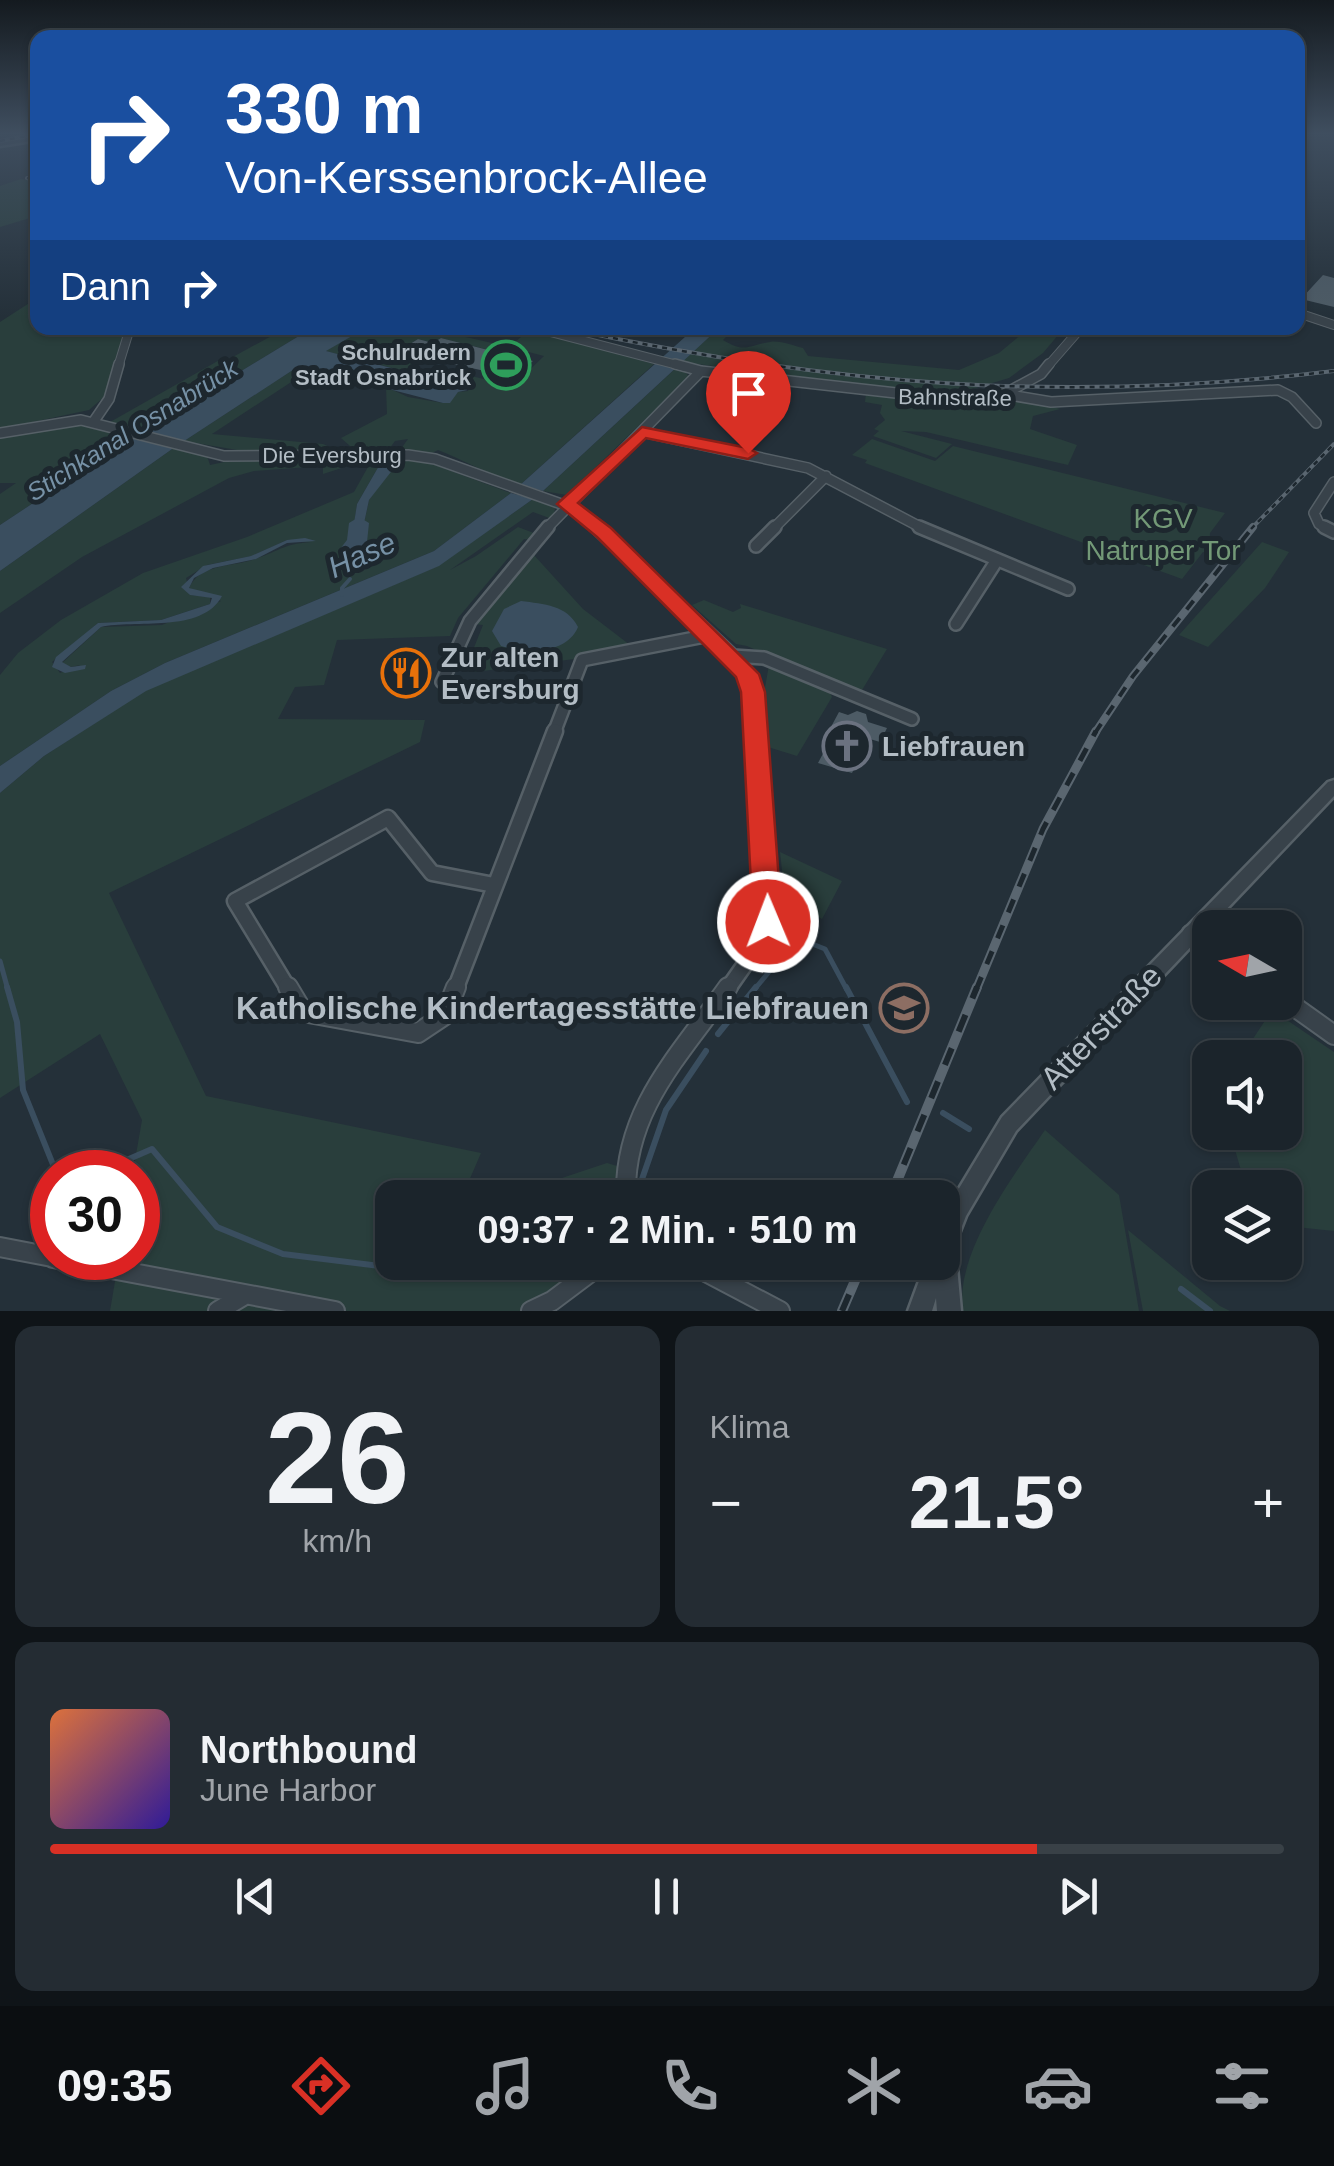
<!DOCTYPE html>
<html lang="de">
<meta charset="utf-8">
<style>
:root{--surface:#1b242b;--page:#242c33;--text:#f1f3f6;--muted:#a0a4a9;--line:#394147;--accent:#d93025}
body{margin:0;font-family:Arial,sans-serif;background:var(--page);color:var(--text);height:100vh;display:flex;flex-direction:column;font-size:38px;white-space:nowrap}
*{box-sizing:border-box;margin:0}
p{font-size:32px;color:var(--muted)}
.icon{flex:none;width:55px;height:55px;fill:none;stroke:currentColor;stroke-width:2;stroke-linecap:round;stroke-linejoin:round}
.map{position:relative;height:1311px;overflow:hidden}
.side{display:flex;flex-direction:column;gap:15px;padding:15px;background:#0f1418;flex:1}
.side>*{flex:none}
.top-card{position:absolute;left:30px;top:30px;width:1275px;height:305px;border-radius:20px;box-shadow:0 2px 8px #0004,0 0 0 2px var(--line);background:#1a4fa0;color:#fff;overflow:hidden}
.needle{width:65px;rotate:279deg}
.buttons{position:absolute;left:1192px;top:910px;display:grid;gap:20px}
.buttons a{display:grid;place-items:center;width:110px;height:110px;border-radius:20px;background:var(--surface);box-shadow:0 2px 8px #0004,0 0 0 2px var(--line);font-size:50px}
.speed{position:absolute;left:30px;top:1150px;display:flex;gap:20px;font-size:50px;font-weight:700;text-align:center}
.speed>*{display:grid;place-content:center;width:130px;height:130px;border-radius:50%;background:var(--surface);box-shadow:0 2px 8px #0004,0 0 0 2px var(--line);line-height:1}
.speed .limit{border:15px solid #d22;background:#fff;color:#111}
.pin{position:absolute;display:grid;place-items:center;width:85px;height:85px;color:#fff;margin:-102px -42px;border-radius:50% 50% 50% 0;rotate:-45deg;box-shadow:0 0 10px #0007}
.pin .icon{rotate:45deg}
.me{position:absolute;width:110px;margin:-55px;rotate:359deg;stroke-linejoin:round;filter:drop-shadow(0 0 8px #0008)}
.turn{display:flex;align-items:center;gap:35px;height:210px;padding:0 30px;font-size:45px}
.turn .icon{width:130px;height:130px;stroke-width:2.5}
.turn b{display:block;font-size:70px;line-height:85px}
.then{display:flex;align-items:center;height:95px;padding:0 30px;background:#0003;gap:20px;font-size:38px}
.big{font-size:75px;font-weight:700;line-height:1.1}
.side .card{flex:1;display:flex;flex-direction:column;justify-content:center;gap:15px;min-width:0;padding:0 35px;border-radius:20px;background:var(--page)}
.side .dial{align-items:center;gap:0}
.dial b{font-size:130px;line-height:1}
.song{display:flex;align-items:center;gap:30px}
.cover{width:120px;height:120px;border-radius:15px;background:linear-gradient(135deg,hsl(20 70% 55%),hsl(250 70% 35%))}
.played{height:10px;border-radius:5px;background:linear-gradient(90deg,var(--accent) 80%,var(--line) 80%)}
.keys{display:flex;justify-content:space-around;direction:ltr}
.heat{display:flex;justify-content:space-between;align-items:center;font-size:55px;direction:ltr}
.side .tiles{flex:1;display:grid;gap:15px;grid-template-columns:1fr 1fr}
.card:last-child{grid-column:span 2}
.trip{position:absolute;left:375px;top:1180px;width:585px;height:100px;border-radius:20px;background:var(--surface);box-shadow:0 2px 8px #0004,0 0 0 2px var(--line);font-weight:700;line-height:100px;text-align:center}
.menu{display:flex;height:160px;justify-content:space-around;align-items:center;background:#0b0e11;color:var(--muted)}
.menu .icon{width:70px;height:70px}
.menu .current{color:var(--accent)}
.menu b{font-size:45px;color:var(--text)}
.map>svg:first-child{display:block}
</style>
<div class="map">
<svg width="1334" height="1311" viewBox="0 0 1334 1311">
<rect width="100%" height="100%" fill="#243039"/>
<path fill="#293e3c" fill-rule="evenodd" d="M21,179L37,181V216L0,227V186Z
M37,298L38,328H125L104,397L89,410L0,429V322Z
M286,328H312L139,433L0,525V494L16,483H0V435C26,429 73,411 96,430L223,358H231Z
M366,328H426L501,345L493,351L441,338L433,343L418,339L400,350L402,357L416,363L404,371L325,351Z
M479,328H522L654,364L520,485C491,476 466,461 438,450L430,454L398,453L408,439L395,441L386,453H358L341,438L387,414L386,387L408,397L443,403L458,392L468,391L470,387L455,384L467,375L513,386L544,356L509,347L521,337Z
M719,328H735L723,340C746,354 749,345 770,342C779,340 794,346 803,348L808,356L959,370L999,353L1029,328H1064L1043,353L1009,378L949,396L682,362Z
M299,366L311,369L212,434L323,444L336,450L243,451L184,441Z
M676,368L684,370L689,377L567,495L543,491Z
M866,394C895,396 924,402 953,401C998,400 1014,391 1060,409L1033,416L1030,429L1077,445L1068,465L926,432L901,431L952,444L936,458L873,436L879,431L874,429L885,420L880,413L882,405L865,402Z
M872,439L935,461L953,446L1225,513L1210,533L1209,553L1203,552L1182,579L865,463L867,460L852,455Z
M175,447L207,456L210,465L234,460L336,458L342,463L346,459L384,457L357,504L351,548L360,542L369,500L397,457L416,458L511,493L434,551L165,663L111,691L0,766V675L18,653L61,620L143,573L247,537L354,492L373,458L323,474V466L254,471L229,478L82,557L0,613V571ZM287,540L313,543C288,541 276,553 252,560C230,567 200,564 189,588L221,601L162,625L101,627L62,663L71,667L80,665L60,673L52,662L98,623L161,620L210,604V597L190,595L186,578L207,565L252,556Z
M533,499L556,506L552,519L533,512L450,570L476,556L518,527L539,535L532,540L524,539L458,618L450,636L337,640L324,685L295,687L278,719L425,720L420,742L109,893L206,1096L481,1153L462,1197L392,1198V1262L604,1263L531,1311H110L119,1258H138V1172H133L142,1120L100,1034L0,1098V793L44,756L146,690L438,566Z
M1262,542L1289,552L1265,588L1208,647L1179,635Z
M533,554L583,609L630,645L576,655L574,659L475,672L467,665L483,625L475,624Z
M704,600L733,612L741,608L740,604L887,649L859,695L747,646L736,644L692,605Z
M769,665L828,689L832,697L797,756L768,747L764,693Z
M780,852L842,881L822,919L785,897Z
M1272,1010L1334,1052V1231L1296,1227L1285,1202V1188L1246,1187L1230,1133L1285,1132V1058L1241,1057Z
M1045,1130L1119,1195L1139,1311H963C954,1254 1014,1175 1045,1130Z
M607,1163L624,1168L626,1197L502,1198Z
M1128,1230L1220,1306L1230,1311H1143Z"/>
<path fill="#3a4e5f" d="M312,328H366L326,351L472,389L458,392L450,403H443L299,366L175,447L0,571V525L139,433Z
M695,328H719L543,491L520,485Z
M384,457H397L394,468L369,500L360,542L350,549L357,504Z
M511,493L533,499L439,566L146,691L44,756L0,793V766L111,691L165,663L434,551Z
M305,538L316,541L287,543L256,559L213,568L194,578L189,588L222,596C202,634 134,619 101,627L62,662L71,667L86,665L85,669L65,673L52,667L56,657L98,623L161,620L210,604L212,598L190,595L181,587L203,566L251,556L287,540Z
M521,601C544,604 567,605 578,627C567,654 526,654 501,646L492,631L504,609Z"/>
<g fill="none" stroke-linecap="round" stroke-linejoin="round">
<path stroke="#3a4e5f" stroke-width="4" d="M342,595V588L350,579"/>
<path stroke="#3a4e5f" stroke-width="5" d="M0,961L8,990
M754,990L797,938L825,949L847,990"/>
<path stroke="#3a4e5f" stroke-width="6" d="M7,987L17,1022L23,1090L56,1172
M846,987L907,1102
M718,1034L756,987
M943,1113L969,1129
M99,1172L152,1149L217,1227L283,1254L412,1270L429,1262
M641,1182L666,1110L706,1051
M1181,1289L1210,1311"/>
<path fill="#3a4e5f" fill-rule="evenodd" d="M359,517L369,523L367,542L360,550L361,566L351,572L341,566L340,549L347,540L349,523Z"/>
</g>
<path fill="#4d5b65" d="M1323,275L1334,278V307L1301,299Z
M441,338L492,351L533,361L512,377L412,355L410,344L418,339L433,343Z
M857,711L866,714L868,722L887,728L880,742L870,739L852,773L818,763L837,727L832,725L839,712L848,715Z"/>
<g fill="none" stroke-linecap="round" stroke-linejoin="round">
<g stroke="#566067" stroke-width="10">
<path id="minor-far4" d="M1298,313L1334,325
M535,328L685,367
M118,367L130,328
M1047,367L1081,328"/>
</g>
<g stroke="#566067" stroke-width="12">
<path id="minor-far3" d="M675,364L701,371L967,401L1004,394L1051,402L1278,390L1292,397L1316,423
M1004,394L1041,374L1049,364
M94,421L109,399L119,364
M642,432L808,468L924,529
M0,433L81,420L224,456L408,455L435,459L578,510L598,529
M546,529L701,371
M773,529L826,476
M1329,529L1319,524L1314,513L1334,482"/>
</g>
<g stroke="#566067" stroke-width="16">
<path id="minor-far2" d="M596,527L733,656C753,681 754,702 756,733
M919,527L1068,589
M1324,527L1334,532
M756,546L775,527
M956,624L997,560
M733,656L764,658L912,719
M442,682L470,621L548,527
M554,733L582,660L710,635"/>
</g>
<g stroke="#566067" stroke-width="19">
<path id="minor-far1" d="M1190,933L1210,947
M289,990L235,901L388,818L432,873L494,885
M455,990L555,731
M727,990L760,943L768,922L756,731"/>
</g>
<g stroke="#566067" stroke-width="22">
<path id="minor" d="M288,987L303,1012L418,1033L445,1015L456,987
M1285,1000L1334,1035
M626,1198C623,1110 680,1055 728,987
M0,1247L52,1257
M53,1258L335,1311
M687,1262L780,1311
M218,1311L243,1296
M531,1311L552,1301L604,1262"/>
</g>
<g stroke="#566067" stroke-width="5">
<path id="tertiary" d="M38,136V140L0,146V142Z
M1334,780V796L1016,1131L966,1216L955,1244L961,1311H937L936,1298L932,1311H908L926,1262H942V1219L946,1210L1002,1117L1328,782Z"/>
</g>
<use href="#minor-far4" stroke="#38424a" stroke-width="8"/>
<use href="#minor-far3" stroke="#38424a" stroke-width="9"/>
<use href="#minor-far2" stroke="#38424a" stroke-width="11"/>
<use href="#minor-far1" stroke="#38424a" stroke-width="14"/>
<use href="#minor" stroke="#38424a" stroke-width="18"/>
<use href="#tertiary" fill="#38424a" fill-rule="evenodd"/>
<g stroke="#5a6670" stroke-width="4">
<path id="rail-far3" d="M0,141L38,134
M27,178L38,180
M564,328C832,385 1061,404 1334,371
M1251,529L1334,444"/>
</g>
<g stroke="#5a6670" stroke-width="8">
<path id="rail-far2" d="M1095,733L1133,676L1253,527"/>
</g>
<g stroke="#5a6670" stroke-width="9">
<path id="rail-far1" d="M976,990L1043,829L1096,731"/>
</g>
<g stroke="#5a6670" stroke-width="10">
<path id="rail" d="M890,1198L977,987
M842,1311L863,1262"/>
</g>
<use href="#rail-far3" stroke="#1d272e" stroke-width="2.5" stroke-dasharray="5" stroke-linecap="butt"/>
<use href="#rail-far2" stroke="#1d272e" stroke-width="4" stroke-dasharray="11" stroke-linecap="butt"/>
<use href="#rail-far1" stroke="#1d272e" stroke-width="5" stroke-dasharray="14" stroke-linecap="butt"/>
<use href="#rail" stroke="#1d272e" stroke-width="6" stroke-dasharray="18" stroke-linecap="butt"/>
</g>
<linearGradient id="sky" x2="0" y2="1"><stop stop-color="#141a1f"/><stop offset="0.42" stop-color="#3f4e5f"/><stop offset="1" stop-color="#3f4e5f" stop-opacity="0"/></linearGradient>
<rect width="1334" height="317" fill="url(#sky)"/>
<path fill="#d93025" stroke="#8d1f18" stroke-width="2.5" d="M642,427L748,448L757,453L748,459L646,438L578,503L611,528L759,674L765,692L782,922L778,931L768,934L757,931L753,922L741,692L736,677L597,537L557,504Z"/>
<defs>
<g id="stadium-ring" transform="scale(2.5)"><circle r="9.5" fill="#1d272e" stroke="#2e9e5b" stroke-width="1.5"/><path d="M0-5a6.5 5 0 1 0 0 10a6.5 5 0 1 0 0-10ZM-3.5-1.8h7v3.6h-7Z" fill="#2e9e5b"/></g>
<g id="restaurant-ring" transform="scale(2.5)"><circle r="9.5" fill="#1d272e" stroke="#e8710a" stroke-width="1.5"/><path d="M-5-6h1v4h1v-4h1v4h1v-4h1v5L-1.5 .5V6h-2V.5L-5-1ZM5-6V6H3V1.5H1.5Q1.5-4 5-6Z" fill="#e8710a"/></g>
<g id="church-ring" transform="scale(2.5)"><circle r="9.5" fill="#1d272e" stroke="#6b7280" stroke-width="1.5"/><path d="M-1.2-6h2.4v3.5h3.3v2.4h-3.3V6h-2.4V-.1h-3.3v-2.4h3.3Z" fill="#6b7280"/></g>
<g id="school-ring" transform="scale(2.5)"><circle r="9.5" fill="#1d272e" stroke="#8d6e63" stroke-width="1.5"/><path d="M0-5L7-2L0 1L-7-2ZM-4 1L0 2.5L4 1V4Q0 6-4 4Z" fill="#8d6e63"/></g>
</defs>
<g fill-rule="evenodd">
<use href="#stadium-ring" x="506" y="365"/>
<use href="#restaurant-ring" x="406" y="673"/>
<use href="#church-ring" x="847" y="746"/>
<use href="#school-ring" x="904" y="1008"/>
</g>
<g text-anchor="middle" stroke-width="10" stroke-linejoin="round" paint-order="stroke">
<g font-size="22" font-weight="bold" fill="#b3bdc5" stroke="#1d272e" text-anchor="end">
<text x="471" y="360">Schulrudern<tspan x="471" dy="25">Stadt Osnabrück</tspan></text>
</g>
<g font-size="22" fill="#b3bdc5" stroke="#1d272e">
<text transform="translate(955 397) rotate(1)" y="8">Bahnstraße</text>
<text x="332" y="463">Die Eversburg</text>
</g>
<g font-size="25" font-style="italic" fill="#7691a6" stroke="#1d272e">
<text transform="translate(132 430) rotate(-32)" y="9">Stichkanal Osnabrück</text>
</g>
<g font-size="28" fill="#739977" stroke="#1d272e">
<text x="1163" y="528">KGV<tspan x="1163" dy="32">Natruper Tor</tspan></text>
</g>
<g font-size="28" font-weight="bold" fill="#b3bdc5" stroke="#1d272e" text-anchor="start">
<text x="441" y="667">Zur alten<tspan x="441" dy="32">Eversburg</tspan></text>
<text x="882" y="756">Liebfrauen</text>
</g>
<g font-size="30" font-style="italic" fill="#7691a6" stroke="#1d272e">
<text transform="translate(362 555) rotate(-24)" y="10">Hase</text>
</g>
<g font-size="32" font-weight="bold" fill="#b3bdc5" stroke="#1d272e" text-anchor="end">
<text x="869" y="1019">Katholische Kindertagesstätte Liebfrauen</text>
</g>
<g font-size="32" fill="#b3bdc5" stroke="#1d272e">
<text transform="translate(1101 1027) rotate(-46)" y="11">Atterstraße</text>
</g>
</g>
</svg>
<div class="buttons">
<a><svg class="needle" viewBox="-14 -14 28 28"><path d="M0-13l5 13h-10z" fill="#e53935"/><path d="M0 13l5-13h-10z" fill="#a0a4a9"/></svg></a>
<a><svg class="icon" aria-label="sound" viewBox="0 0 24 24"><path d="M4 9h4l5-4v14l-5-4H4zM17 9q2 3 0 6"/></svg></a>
<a><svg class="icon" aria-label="layers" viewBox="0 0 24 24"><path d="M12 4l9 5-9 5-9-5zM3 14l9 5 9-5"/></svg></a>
</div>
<div class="speed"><div class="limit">30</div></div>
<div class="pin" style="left:748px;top:453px;background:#d93025"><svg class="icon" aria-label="arrive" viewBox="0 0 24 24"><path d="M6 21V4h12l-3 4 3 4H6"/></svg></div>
<svg class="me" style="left:768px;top:922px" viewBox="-20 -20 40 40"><circle r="17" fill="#d93025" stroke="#fff" stroke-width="3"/><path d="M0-11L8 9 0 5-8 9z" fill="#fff"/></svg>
<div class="trip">09:37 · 2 Min. · 510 m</div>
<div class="top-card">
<div class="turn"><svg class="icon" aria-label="right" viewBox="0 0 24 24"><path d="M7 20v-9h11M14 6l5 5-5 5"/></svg><div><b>330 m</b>Von-Kerssenbrock-Allee</div></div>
<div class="then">Dann<svg class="icon" aria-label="right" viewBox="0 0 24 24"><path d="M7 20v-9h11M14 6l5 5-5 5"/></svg></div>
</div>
</div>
<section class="side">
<div class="tiles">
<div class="card dial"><b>26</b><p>km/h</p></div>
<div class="card"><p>Klima</p>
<div class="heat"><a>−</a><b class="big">21.5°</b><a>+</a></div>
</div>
<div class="card">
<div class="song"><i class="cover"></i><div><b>Northbound</b><p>June Harbor</p></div></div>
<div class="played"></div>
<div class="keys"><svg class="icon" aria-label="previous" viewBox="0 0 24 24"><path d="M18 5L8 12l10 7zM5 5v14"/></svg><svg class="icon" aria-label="pause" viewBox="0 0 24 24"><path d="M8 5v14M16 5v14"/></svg><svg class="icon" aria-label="next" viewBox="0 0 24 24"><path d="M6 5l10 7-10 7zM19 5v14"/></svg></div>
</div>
</div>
</section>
<nav class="menu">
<b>09:35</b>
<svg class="icon current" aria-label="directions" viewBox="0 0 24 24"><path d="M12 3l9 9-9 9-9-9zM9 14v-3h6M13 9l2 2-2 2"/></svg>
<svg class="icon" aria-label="music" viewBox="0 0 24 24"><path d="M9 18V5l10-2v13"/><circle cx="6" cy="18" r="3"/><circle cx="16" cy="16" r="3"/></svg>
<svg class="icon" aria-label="phone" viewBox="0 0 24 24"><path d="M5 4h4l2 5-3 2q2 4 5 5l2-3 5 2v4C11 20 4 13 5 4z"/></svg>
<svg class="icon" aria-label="climate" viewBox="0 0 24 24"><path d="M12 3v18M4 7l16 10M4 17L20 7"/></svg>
<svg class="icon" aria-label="car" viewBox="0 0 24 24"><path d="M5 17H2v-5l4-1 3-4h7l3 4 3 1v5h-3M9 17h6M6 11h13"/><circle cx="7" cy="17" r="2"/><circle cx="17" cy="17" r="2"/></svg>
<svg class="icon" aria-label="filters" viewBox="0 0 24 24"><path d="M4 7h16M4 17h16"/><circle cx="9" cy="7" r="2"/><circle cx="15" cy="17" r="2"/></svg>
</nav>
